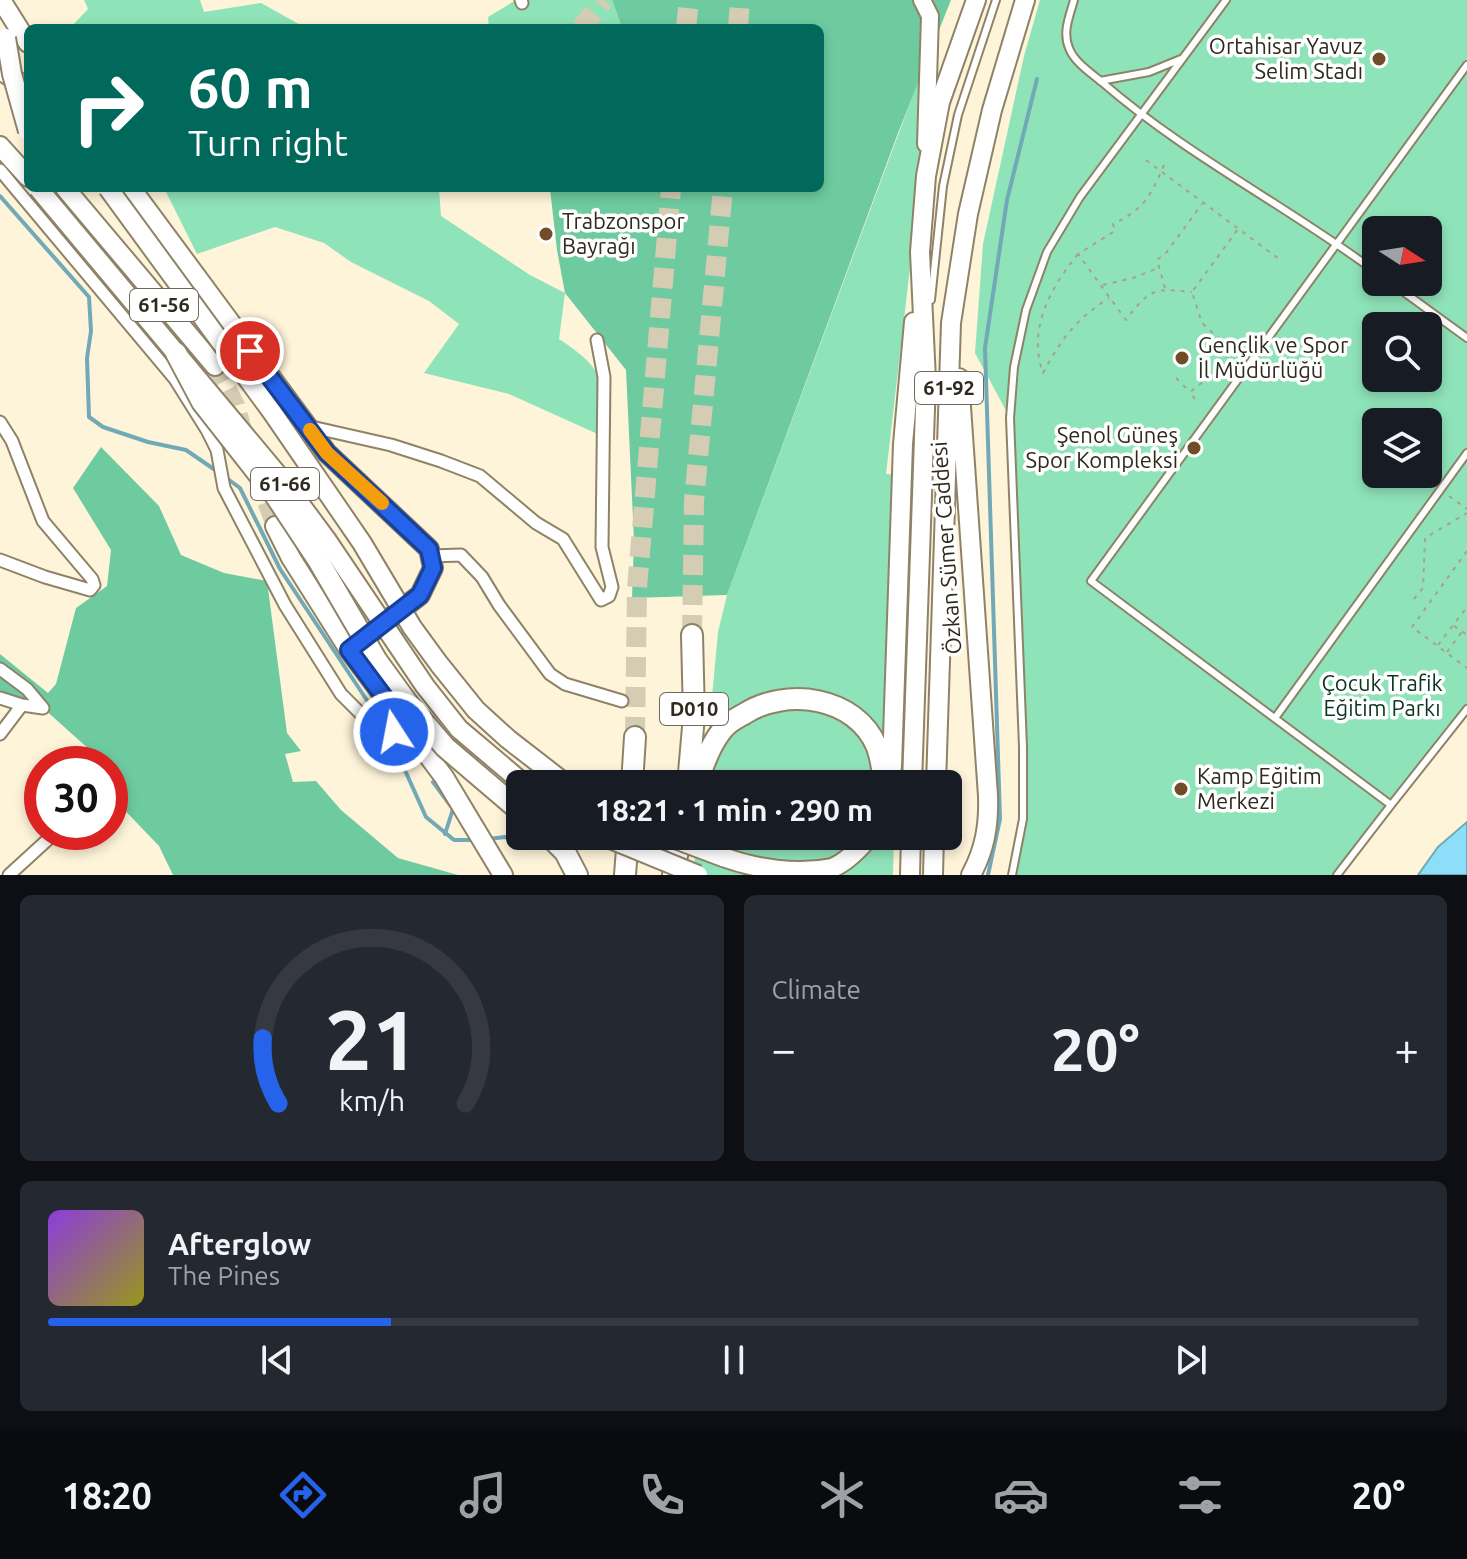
<!DOCTYPE html>
<meta charset="utf-8">
<style>
:root{--surface:#171b24;--page:#242831;--text:#f1f3f6;--muted:#9ea1a6;--line:#363941;--accent:#2563eb}
body{margin:0;font-family:Ubuntu,sans-serif;background:var(--page);color:var(--text);height:100vh;display:flex;flex-direction:column;font-size:30px;white-space:nowrap}
*{box-sizing:border-box;margin:0}
p{font-size:26px;color:var(--muted)}
.icon{flex:none;width:44px;height:44px;fill:none;stroke:currentColor;stroke-width:2;stroke-linecap:round;stroke-linejoin:round}
.map{position:relative;height:875px;overflow:hidden}
.panel{display:flex;flex-direction:column;gap:20px;padding:20px;background:#0d0f14;flex:1}
.panel>*{flex:none}
.guide{position:absolute;left:24px;top:24px;width:800px;height:168px;border-radius:12px;box-shadow:0 4px 12px #0003;background:#00695c;color:#fff;overflow:hidden}
.needle{width:52px;rotate:102deg}
.fabs{position:absolute;left:1362px;top:216px;display:grid;gap:16px}
.fabs a{display:grid;place-items:center;width:80px;height:80px;border-radius:12px;background:var(--surface);box-shadow:0 4px 12px #0003;font-size:40px}
.speed{position:absolute;left:24px;top:746px;display:flex;gap:16px;font-size:40px;font-weight:700;text-align:center}
.speed>*{display:grid;place-content:center;width:104px;height:104px;border-radius:50%;background:var(--surface);box-shadow:0 4px 12px #0003;line-height:1}
.speed .limit{border:12px solid #d22;background:#fff;color:#111}
.pin{position:absolute;display:grid;place-items:center;width:68px;height:68px;color:#fff;margin:-34px;border:4px solid #fff;border-radius:50%;box-shadow:0 2px 8px #0007}
.me{position:absolute;width:88px;margin:-44px;rotate:349deg;stroke-linejoin:round;filter:drop-shadow(0 0 6px #0008)}
.turn{display:flex;align-items:center;gap:28px;height:168px;padding:0 32px;font-size:36px}
.turn .icon{width:104px;height:104px;stroke-width:2.5}
.turn b{display:block;font-size:56px;line-height:68px}
.big{font-size:60px;font-weight:700;line-height:1.1}
.panel .tile{flex:1;display:flex;flex-direction:column;justify-content:center;gap:12px;min-width:0;padding:0 28px;border-radius:12px;background:var(--page)}
.panel .dial{align-items:center;gap:0}
.dial svg{height:208px;overflow:visible;fill:none;stroke:var(--line);stroke-width:7;stroke-linecap:round;text-anchor:middle}
.dial text{fill:var(--text);stroke:none}
.song{display:flex;align-items:center;gap:24px}
.cover{width:96px;height:96px;border-radius:12px;background:linear-gradient(135deg,hsl(270 70% 55%),hsl(60 70% 35%))}
.played{height:8px;border-radius:4px;background:linear-gradient(90deg,var(--accent) 25%,var(--line) 25%)}
.keys{display:flex;justify-content:space-around;direction:ltr}
.heat{display:flex;justify-content:space-between;align-items:center;font-size:44px;direction:ltr}
.panel .tiles{flex:1;display:grid;gap:20px;grid-template-columns:1fr 1fr}
.tile:last-child{grid-column:span 2}
.trip{position:absolute;left:506px;top:770px;width:456px;height:80px;border-radius:12px;background:var(--surface);box-shadow:0 4px 12px #0003;font-weight:700;line-height:80px;text-align:center}
.tabs{display:flex;height:128px;justify-content:space-around;align-items:center;background:#090b0e;color:var(--muted)}
.tabs .icon{width:56px;height:56px}
.tabs .current{color:var(--accent)}
.tabs b{font-size:36px;color:var(--text)}
.map>svg:first-child{display:block}
</style>
<div class="map">
<svg width="1467" height="875" viewBox="0 0 1467 875">
<rect width="100%" height="100%" fill="#fef4da"/>
<path fill="#8fe3b9" fill-rule="evenodd" d="M84,0H200L204,12L261,3L306,28H70L88,9Z
M516,0H612L622,28H489L488,17Z
M1040,0H1467V709L1337,875H1012L1023,819L1010,418L975,353L983,244L1024,56ZM1376,230H1428V282H1376ZM1376,326H1428V378H1376ZM1376,422H1428V474H1376Z
M920,76L921,173L886,474L911,476L897,784H704L718,632L727,595Z
M164,188H439L441,216L530,275L565,293L559,339C610,373 600,379 602,436L509,394L424,373L459,324L429,301L351,262L324,243L275,227L197,254Z
M699,836H894L893,875H692Z"/>
<path fill="#6ecb9f" d="M612,0H951L898,133L727,595L632,598L634,540L626,370L565,293L557,250L550,189L820,188V28H622Z
M101,447L159,506L181,555L224,573L267,581L287,733L301,751L285,754L293,782L316,781L341,810L398,858L458,875H173L159,846L113,798L110,788V764H102L100,759L43,708L0,698V654L48,693L56,684L76,608L107,586L111,550L73,488Z"/>
<path fill="#8ddff9" stroke="#71a9b7" stroke-width="2" d="M1467,822V875H1418L1438,847Z"/>
<g fill="none" stroke-linecap="round" stroke-linejoin="round">
<path stroke="#71a9b7" stroke-width="4" d="M0,196L89,297L91,331L87,358L89,417L103,427L148,442L186,450L218,472
M225,477L240,488L280,569L374,711L399,757L426,817L454,840H476
M433,782L453,809L445,834
M488,839L505,837L523,842
M988,875L1000,819L985,348L1007,200L1037,79"/>
<path stroke="#d5ccb4" stroke-width="18" stroke-dasharray="18 9" stroke-linecap="butt" d="M215,366L236,405L245,437
M257,477L275,526"/>
<path stroke="#d5ccb4" stroke-width="20" stroke-dasharray="20 10" stroke-linecap="butt" d="M581,28L604,0
M686,28L689,0
M738,28L740,0
M692,635L694,501L723,188
M635,737L637,588L671,188"/>
<g stroke="#8f8367" stroke-width="10">
<path id="lane" d="M1074,0C1070,15 1062,32 1069,48C1074,62 1091,73 1103,83C1186,155 1287,206 1376,272
M1467,65L1091,581L1391,805L1467,709
M1100,81L1149,72L1181,59
M1390,282L1467,338
M931,300L943,186L958,115L996,0
M1275,718L1467,453
M1012,875L1023,819V747L1010,418L1014,367L1026,310L1047,252L1080,197L1226,0
M1337,875L1391,805"/>
</g>
<g stroke="#8f8367" stroke-width="15">
<path id="street" d="M521,0L522,3
M0,170L175,379L207,430L217,450L224,488L285,605L341,694L383,736L405,725
M0,422L12,441L43,521L92,579L94,585L90,590L45,577L0,560
M307,426L391,445L441,461L480,476L536,523L563,539L601,600L609,596L612,587L602,547L604,377L597,340
M431,556L461,555L482,577L499,605L550,674L565,684L622,701
M0,669L27,689L43,708L22,705L0,698
M0,734L22,705
M9,875L56,832"/>
</g>
<g stroke="#8f8367" stroke-width="20">
<path id="secondary" d="M922,0L930,16L926,144"/>
</g>
<g stroke="#8f8367" stroke-width="22">
<path id="primary" d="M1,0L28,43
M0,70L28,88
M0,146L28,177
M65,188L215,366
M131,188L327,453L429,549L433,568L420,595L349,650
M959,378L988,796C989,825 985,849 971,875
M275,526L291,558L349,650L444,777L503,875
M889,784L892,766L903,444L914,322
M912,784L926,380L920,252L926,176L940,102L976,0
M936,784L951,323L968,214L992,110L1025,0
M723,857C756,869 797,875 832,868C847,862 860,848 870,836
M910,875L911,836
M933,875L934,836"/>
</g>
<g stroke="#8f8367" stroke-width="24">
<path id="highway" d="M632,784L635,737
M688,784L694,716L692,635
M696,784C704,765 710,744 724,728C729,722 737,718 744,714C786,687 856,696 877,747C881,759 883,772 884,784
M549,836L565,852L577,875
M625,875L628,836
M673,875L681,836"/>
</g>
<path stroke="#a9a18d" stroke-width="2" stroke-dasharray="4 6" stroke-linecap="butt" d="M1146,160L1279,259
M1164,165C1151,195 1145,209 1113,224L1115,231L1078,254L1126,320C1150,288 1154,288 1192,292
M1078,254C1051,287 1027,329 1043,373C1062,338 1075,320 1109,298
M1103,285L1133,278L1158,268
M1165,288L1157,260L1166,253L1202,204
M1176,378L1189,391
M1195,399L1190,392L1222,367L1227,360L1224,343L1202,323L1192,292L1238,229
M1449,496L1467,509
M1467,551L1412,627L1467,668
M1414,599L1423,588L1425,538L1467,513
M1454,626L1467,635
M1438,645L1467,607
M1447,652L1464,629"/>
<use href="#lane" stroke="#fff" stroke-width="6"/>
<use href="#street" stroke="#fff" stroke-width="11"/>
<use href="#secondary" stroke="#fff" stroke-width="16"/>
<use href="#primary" stroke="#fff" stroke-width="18"/>
<use href="#highway" stroke="#fff" stroke-width="20"/>
<g stroke="#8f8367" stroke-width="22" stroke-linecap="butt">
<path id="primary-bridge" d="M6,38L12,74L28,131
M38,188L283,481L326,539L425,686L459,729L524,784
M108,188L272,412L362,543L412,627L439,664L476,710L508,739L566,784
M603,836L698,875
M667,836L723,857"/>
</g>
<g stroke="#8f8367" stroke-width="24" stroke-linecap="butt">
<path id="highway-bridge" d="M176,353L202,402L275,495L318,560L377,661L409,705L445,747L520,811"/>
</g>
<use href="#primary-bridge" stroke="#fff" stroke-width="18"/>
<use href="#highway-bridge" stroke="#fff" stroke-width="20"/>
</g>
<g fill="none" stroke-linecap="round" stroke-linejoin="round">
<g stroke="#184099" stroke-width="20">
<path id="route" d="M250,351L327,453L429,549L433,568L420,595L349,650L405,725L394,732"/>
</g>
<use href="#route" stroke="#2563eb" stroke-width="14"/>
<path stroke="#f59e0b" stroke-width="14" d="M310,430L327,453L382,503"/>
</g>
<g fill="#704d26" stroke="#fff" stroke-width="3">
<circle cx="1379" cy="59" r="8"/>
<circle cx="546" cy="234" r="8"/>
<circle cx="1182" cy="358" r="8"/>
<circle cx="1194" cy="448" r="8"/>
<circle cx="1181" cy="789" r="8"/>
</g>
<g text-anchor="middle" stroke-width="7" stroke-linejoin="round" paint-order="stroke">
<g fill="#fff" stroke="#6d6a62" stroke-width="2">
<rect x="130" y="289" width="68" height="32" rx="6"/>
<rect x="915" y="372" width="68" height="32" rx="6"/>
<rect x="251" y="468" width="68" height="32" rx="6"/>
<rect x="660" y="693" width="68" height="32" rx="6"/>
</g>
<g font-size="20" font-weight="bold" fill="#2f2a1e">
<text x="164" y="312">61-56</text>
<text x="949" y="395">61-92</text>
<text x="285" y="491">61-66</text>
<text x="694" y="716">D010</text>
</g>
<g font-size="22" fill="#2f2a1e" stroke="#fff" text-anchor="start">
<text x="1363" y="54" text-anchor="end">Ortahisar Yavuz<tspan x="1363" dy="25">Selim Stadı</tspan></text>
<text x="562" y="229">Trabzonspor<tspan x="562" dy="25">Bayrağı</tspan></text>
<text x="1198" y="353">Gençlik ve Spor<tspan x="1198" dy="25">İl Müdürlüğü</tspan></text>
<text x="1178" y="443" text-anchor="end">Şenol Güneş<tspan x="1178" dy="25">Spor Kompleksi</tspan></text>
<text x="1197" y="784">Kamp Eğitim<tspan x="1197" dy="25">Merkezi</tspan></text>
</g>
<g font-size="22" fill="#2f2a1e" stroke="#fff">
<text transform="translate(946 548) rotate(-94)" y="8">Özkan Sümer Caddesi</text>
</g>
<g font-size="22" fill="#0b3523" stroke="#fff">
<text x="1382" y="691">Çocuk Trafik<tspan x="1382" dy="25">Eğitim Parkı</tspan></text>
</g>
</g>
</svg>
<div class="fabs">
<a><svg class="needle" viewBox="-14 -14 28 28"><path d="M0-13l5 13h-10z" fill="#e53935"/><path d="M0 13l5-13h-10z" fill="#9ea1a6"/></svg></a>
<a><svg class="icon" aria-label="search" viewBox="0 0 24 24"><circle cx="10" cy="10" r="6"/><path d="M15 15l6 6"/></svg></a>
<a><svg class="icon" aria-label="layers" viewBox="0 0 24 24"><path d="M12 4l9 5-9 5-9-5zM3 14l9 5 9-5"/></svg></a>
</div>
<div class="speed"><div class="limit">30</div></div>
<div class="pin" style="left:250px;top:351px;background:#d93025"><svg class="icon" aria-label="arrive" viewBox="0 0 24 24"><path d="M6 21V4h12l-3 4 3 4H6"/></svg></div>
<svg class="me" style="left:394px;top:732px" viewBox="-20 -20 40 40"><circle r="17" fill="#2563eb" stroke="#fff" stroke-width="3"/><path d="M0-11L8 9 0 5-8 9z" fill="#fff"/></svg>
<div class="trip">18:21 · 1 min · 290 m</div>
<div class="guide">
<div class="turn"><svg class="icon" aria-label="right" viewBox="0 0 24 24"><path d="M7 20v-9h11M14 6l5 5-5 5"/></svg><div><b>60 m</b>Turn right</div></div>
</div>
</div>
<section class="panel">
<div class="tiles">
<div class="tile dial"><svg viewBox="0 0 100 80">
<path d="M14 69A42 42 0 1 1 86 69"/>
<path d="M14 69A42 42 0 0 1 8 44" stroke="#2563eb"/>
<text x="50" y="56" font-size="32" font-weight="700">21</text>
<text x="50" y="72" font-size="11">km/h</text>
</svg></div>
<div class="tile"><p>Climate</p>
<div class="heat"><a>−</a><b class="big">20°</b><a>+</a></div>
</div>
<div class="tile">
<div class="song"><i class="cover"></i><div><b>Afterglow</b><p>The Pines</p></div></div>
<div class="played"></div>
<div class="keys"><svg class="icon" aria-label="previous" viewBox="0 0 24 24"><path d="M18 5L8 12l10 7zM5 5v14"/></svg><svg class="icon" aria-label="pause" viewBox="0 0 24 24"><path d="M8 5v14M16 5v14"/></svg><svg class="icon" aria-label="next" viewBox="0 0 24 24"><path d="M6 5l10 7-10 7zM19 5v14"/></svg></div>
</div>
</div>
</section>
<nav class="tabs">
<b>18:20</b>
<svg class="icon current" aria-label="directions" viewBox="0 0 24 24"><path d="M12 3l9 9-9 9-9-9zM9 14v-3h6M13 9l2 2-2 2"/></svg>
<svg class="icon" aria-label="music" viewBox="0 0 24 24"><path d="M9 18V5l10-2v13"/><circle cx="6" cy="18" r="3"/><circle cx="16" cy="16" r="3"/></svg>
<svg class="icon" aria-label="phone" viewBox="0 0 24 24"><path d="M5 4h4l2 5-3 2q2 4 5 5l2-3 5 2v4C11 20 4 13 5 4z"/></svg>
<svg class="icon" aria-label="climate" viewBox="0 0 24 24"><path d="M12 3v18M4 7l16 10M4 17L20 7"/></svg>
<svg class="icon" aria-label="car" viewBox="0 0 24 24"><path d="M5 17H2v-5l4-1 3-4h7l3 4 3 1v5h-3M9 17h6M6 11h13"/><circle cx="7" cy="17" r="2"/><circle cx="17" cy="17" r="2"/></svg>
<svg class="icon" aria-label="filters" viewBox="0 0 24 24"><path d="M4 7h16M4 17h16"/><circle cx="9" cy="7" r="2"/><circle cx="15" cy="17" r="2"/></svg>
<b>20°</b>
</nav>
